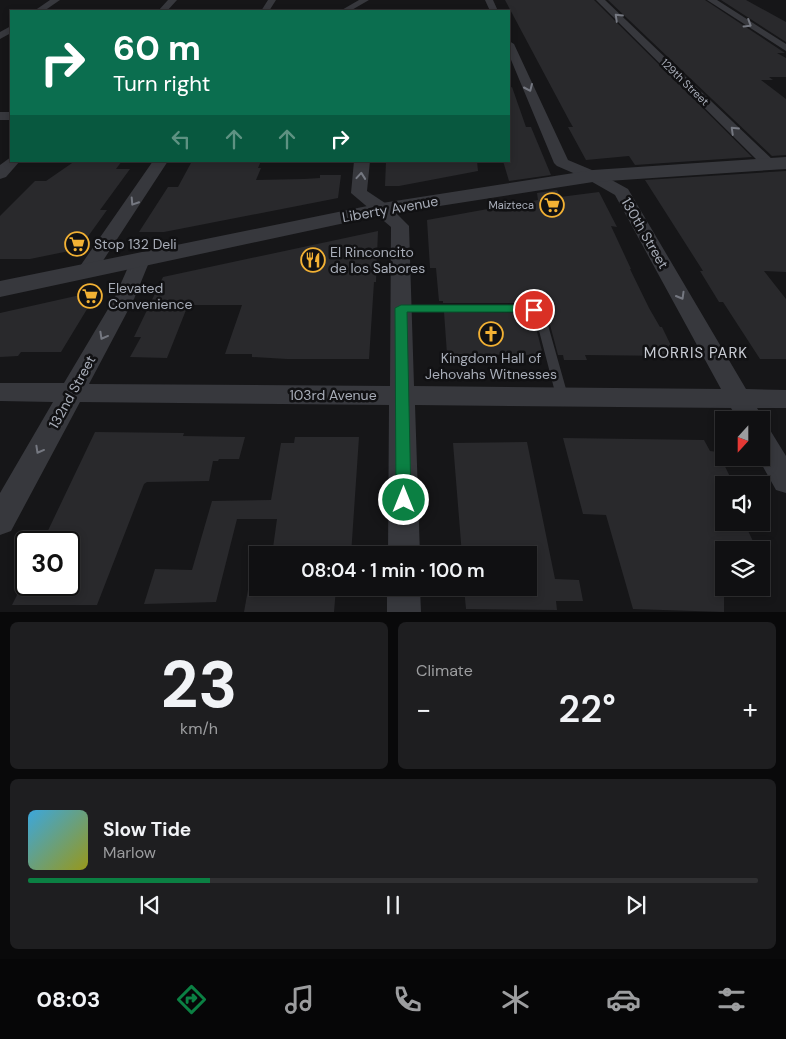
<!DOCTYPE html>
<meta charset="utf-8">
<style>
:root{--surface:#101012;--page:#1e1e20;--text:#f1f3f6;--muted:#9c9d9f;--line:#303032;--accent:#0b8043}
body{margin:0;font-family:"DM Sans",sans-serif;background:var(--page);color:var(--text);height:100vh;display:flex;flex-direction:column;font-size:19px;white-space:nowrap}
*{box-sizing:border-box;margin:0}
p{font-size:16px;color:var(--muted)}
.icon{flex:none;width:28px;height:28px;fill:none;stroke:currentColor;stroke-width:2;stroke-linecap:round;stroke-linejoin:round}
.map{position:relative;height:612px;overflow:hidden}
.drawer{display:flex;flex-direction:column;gap:10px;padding:10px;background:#09090a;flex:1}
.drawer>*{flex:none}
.top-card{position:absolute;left:10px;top:10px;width:500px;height:152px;border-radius:0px;box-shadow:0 2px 8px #0003,0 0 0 1px var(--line);background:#0b6e4f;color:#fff;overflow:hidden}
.needle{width:32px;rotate:201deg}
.tools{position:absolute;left:715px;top:411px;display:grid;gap:10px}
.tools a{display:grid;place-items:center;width:55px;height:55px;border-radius:0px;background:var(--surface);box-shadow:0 2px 8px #0003,0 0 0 1px var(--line);font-size:25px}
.speed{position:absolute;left:15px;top:531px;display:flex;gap:10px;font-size:25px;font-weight:700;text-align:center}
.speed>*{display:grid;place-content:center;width:65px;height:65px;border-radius:50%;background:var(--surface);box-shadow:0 2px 8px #0003,0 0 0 1px var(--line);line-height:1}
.speed .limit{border:2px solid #111;border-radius:8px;background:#fff;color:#111}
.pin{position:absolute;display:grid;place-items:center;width:42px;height:42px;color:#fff;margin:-21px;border:2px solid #fff;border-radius:50%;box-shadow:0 1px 5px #0007}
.me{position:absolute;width:55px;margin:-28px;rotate:0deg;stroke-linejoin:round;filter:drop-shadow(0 0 4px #0008)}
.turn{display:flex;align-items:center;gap:18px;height:105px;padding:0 20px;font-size:22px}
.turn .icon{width:65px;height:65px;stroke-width:2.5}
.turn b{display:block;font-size:35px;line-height:42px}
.lanes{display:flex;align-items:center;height:48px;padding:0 20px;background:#0003;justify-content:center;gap:25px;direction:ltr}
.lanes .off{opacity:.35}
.big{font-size:38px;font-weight:600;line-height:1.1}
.drawer .card{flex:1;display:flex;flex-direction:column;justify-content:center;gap:8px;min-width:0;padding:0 18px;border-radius:8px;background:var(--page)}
.drawer .dial{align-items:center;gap:0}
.dial b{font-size:65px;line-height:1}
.song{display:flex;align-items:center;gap:15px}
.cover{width:60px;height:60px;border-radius:8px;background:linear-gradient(135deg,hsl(200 70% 55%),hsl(60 70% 35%))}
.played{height:5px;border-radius:2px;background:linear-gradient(90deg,var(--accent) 25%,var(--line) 25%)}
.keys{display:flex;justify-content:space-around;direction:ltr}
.heat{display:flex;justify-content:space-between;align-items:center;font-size:28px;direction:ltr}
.drawer .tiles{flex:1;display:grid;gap:10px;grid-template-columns:1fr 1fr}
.card:last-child{grid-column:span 2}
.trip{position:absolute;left:249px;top:546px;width:288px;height:50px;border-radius:0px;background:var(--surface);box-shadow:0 2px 8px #0003,0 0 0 1px var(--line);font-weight:600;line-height:50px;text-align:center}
.tab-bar{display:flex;height:80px;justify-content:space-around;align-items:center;background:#060607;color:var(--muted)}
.tab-bar .icon{width:35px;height:35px}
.tab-bar .active{color:var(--accent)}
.tab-bar b{font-size:22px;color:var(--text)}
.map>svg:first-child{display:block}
</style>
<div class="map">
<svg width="786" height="612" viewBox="0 0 786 612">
<rect width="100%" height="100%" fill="#161618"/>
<path fill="#29292c" d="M505,0H594L752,157L635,165L629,156L586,160L568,127H573L570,122Z
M608,0H705L785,53H777L786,58V77H769L773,80H761L786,99V155L772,156Z
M721,0H746L786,22V42Z
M512,87L526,127H531L551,175L509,181L503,161H509V88Z
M75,161H122L116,169H130L100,210H107L79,249L30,259H0V216L35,181H46Z
M192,161H261L258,168H261L256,180L304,179L320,178V175H341L338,198L164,232H139L168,187H178Z
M386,161H477L478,171L399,186H385Z
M786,171V272L764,271L786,299V359H760L723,302H719L700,271H703L645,180Z
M557,190L560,197L599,192L617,227L611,226L631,269H630L649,308L660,327H662L676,356L585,355L587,360H564L563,355H558L548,317L538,306L523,303H443V301H439L436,268H430L427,220L538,200L537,193Z
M378,231L376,282H374L369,359H287L252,357V354H225L242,305H188L167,358L130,357L141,337H134L163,277Z
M98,291L61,352H21L18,356L0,357V313Z
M444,312L523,313L530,315L534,320L543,355L447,354Z
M95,432L184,433L183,436L245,437L239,459H219L218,461H213L209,481L147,482L144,484L97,605H12L22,585H69V541H43Z
M295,437H359L351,555H272L277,519H237L216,602L144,604L155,569L192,570L212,501L271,500L281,443H294Z
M563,438L704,440L710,451L718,452L734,485H724V522H744L757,550H724V612L633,609L606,515L583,514Z
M527,442L555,579L579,580L583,601H556L557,610L466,609L464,588H528V555H462L453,443Z
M249,584H258V588H336L334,612H244Z"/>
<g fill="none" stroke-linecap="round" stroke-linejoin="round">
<path fill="#37383d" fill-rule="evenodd" d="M401,305H523L538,308L546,318L568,396L566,399L562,400L558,399L556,396L536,319L531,313L523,311L397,310L396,308L397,306Z"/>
<path fill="#37383d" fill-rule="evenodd" d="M50,0H60L44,11H34Z
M168,0H177L167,11H158Z
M268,0H276L269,11H261Z
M359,0H369L350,11H340Z
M485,0H493L498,11H490Z
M596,0H605L774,161L777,164L774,167H764Z
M707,0H717L786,44V51Z
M11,26V33L0,39V32Z
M509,41L514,44L568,160L599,173L628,189L746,389L786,390V408H757L764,420L761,425V420H738L731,408L415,405L420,555H388L389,405L80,402L11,531L0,535V493L53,402L0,401V383H64L114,299L133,256L140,254L147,256L150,260L134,299L89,384L390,386L391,227L351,193L354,161H370L367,191L388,205L409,226L414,386L721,389L615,195L587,179L557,166L554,163L509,55Z
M0,112H11V120H0Z
M11,157V161H20L6,177L0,179V165Z
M153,161H168L93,276L86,278L79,276L76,272Z
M761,427L770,430L786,456V493L776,490L758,458H761Z
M387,588H420L421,612H387Z"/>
<path fill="#37383d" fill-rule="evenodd" d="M786,157V169L593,182L382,215L0,297V281L382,203L593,170Z"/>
</g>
<defs><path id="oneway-chevron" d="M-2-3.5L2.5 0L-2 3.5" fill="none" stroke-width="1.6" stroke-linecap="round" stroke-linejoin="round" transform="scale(1.25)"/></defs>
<g stroke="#757881">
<use href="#oneway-chevron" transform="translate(618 17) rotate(-136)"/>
<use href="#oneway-chevron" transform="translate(748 24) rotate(32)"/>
<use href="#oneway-chevron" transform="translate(529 88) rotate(66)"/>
<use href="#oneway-chevron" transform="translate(734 130) rotate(-136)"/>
<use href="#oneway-chevron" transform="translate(361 176) rotate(-85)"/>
<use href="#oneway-chevron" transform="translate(134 202) rotate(123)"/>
<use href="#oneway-chevron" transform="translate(681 296) rotate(60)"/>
<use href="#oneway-chevron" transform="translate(103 336) rotate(119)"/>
<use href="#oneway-chevron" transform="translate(39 450) rotate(119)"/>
</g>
<path fill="#0b8043" stroke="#07532c" d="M401,305H523L538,308L540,310L534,314L523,312H407L411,500L409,504L404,506L398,504L396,500L395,308Z"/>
<defs>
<g id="supermarket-ring" transform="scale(1.25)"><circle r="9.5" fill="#111113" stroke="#f2b134" stroke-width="1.5"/><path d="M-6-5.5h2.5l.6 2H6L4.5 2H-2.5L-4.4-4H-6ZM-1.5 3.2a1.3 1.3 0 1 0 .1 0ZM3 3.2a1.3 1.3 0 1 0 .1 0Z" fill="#f2b134"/></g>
<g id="restaurant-ring" transform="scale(1.25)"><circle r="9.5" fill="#111113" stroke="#f2b134" stroke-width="1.5"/><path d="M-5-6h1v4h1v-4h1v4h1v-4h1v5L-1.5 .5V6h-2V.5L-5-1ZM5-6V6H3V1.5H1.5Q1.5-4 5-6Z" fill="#f2b134"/></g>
<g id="church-ring" transform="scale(1.25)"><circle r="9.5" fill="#111113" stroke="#f2b134" stroke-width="1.5"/><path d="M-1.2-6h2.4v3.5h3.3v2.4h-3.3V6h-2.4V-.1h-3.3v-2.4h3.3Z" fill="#f2b134"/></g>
</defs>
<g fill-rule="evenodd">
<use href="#supermarket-ring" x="552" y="205"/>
<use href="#supermarket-ring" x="77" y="244"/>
<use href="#restaurant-ring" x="313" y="260"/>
<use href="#supermarket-ring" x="90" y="296"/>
<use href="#church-ring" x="491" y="334"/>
</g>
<g text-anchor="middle" stroke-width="5" stroke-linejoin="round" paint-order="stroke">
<g font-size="11" fill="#a8adb8" stroke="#111113">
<text transform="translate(685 82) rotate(44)" y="4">129th Street</text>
</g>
<g font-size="11" fill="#a8adb8" stroke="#111113" text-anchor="end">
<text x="534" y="209">Maizteca</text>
</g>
<g font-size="14" fill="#a8adb8" stroke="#111113">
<text transform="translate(390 209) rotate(-10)" y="5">Liberty Avenue</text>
<text transform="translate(645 233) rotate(60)" y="5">130th Street</text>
<text transform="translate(72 392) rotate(-61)" y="5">132nd Street</text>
<text x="333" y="400">103rd Avenue</text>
</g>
<g font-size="14" fill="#a8adb8" stroke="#111113" text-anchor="start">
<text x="94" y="249">Stop 132 Deli</text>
<text x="330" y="257">El Rinconcito<tspan x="330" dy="16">de los Sabores</tspan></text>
<text x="108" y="293">Elevated<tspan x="108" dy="16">Convenience</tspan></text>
<text x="491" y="363" text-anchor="middle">Kingdom Hall of<tspan x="491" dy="16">Jehovahs Witnesses</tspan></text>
</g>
<g font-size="15" letter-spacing="1" fill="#c9ccd4" stroke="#111113">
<text x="696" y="358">MORRIS PARK</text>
</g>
</g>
</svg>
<div class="tools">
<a><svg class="needle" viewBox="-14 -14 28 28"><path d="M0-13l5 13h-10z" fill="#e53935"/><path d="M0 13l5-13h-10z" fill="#9c9d9f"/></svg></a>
<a><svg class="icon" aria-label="sound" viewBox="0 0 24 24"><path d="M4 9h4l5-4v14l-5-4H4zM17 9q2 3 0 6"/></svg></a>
<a><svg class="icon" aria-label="layers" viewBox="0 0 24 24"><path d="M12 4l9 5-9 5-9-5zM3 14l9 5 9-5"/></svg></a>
</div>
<div class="speed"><div class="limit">30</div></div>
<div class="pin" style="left:534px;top:310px;background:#d93025"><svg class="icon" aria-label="arrive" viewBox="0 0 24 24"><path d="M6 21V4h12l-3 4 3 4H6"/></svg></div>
<svg class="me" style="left:404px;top:500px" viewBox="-20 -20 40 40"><circle r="17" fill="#0b8043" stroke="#fff" stroke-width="3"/><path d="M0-11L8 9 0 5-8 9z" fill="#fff"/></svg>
<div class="trip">08:04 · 1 min · 100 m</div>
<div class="top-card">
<div class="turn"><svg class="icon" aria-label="right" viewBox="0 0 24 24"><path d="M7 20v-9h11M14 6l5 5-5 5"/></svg><div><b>60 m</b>Turn right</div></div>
<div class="lanes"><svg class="icon off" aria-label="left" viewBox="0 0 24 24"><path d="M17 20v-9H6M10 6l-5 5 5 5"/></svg><svg class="icon off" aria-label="ahead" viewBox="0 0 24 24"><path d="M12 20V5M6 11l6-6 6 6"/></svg><svg class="icon off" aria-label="ahead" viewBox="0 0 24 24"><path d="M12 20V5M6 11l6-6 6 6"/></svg><svg class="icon" aria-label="right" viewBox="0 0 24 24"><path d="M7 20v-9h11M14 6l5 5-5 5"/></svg></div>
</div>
</div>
<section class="drawer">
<div class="tiles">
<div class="card dial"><b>23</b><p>km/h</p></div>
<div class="card"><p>Climate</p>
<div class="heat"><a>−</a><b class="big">22°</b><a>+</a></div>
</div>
<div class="card">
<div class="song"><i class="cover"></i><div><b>Slow Tide</b><p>Marlow</p></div></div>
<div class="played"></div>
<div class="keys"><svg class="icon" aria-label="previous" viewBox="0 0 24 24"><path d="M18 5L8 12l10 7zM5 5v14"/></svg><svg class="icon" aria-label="pause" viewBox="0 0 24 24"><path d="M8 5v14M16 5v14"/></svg><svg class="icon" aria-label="next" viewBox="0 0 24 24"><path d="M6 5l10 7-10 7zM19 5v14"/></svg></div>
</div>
</div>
</section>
<nav class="tab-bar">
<b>08:03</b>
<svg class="icon active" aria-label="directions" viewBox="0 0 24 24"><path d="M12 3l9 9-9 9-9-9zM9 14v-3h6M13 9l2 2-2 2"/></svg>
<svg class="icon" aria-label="music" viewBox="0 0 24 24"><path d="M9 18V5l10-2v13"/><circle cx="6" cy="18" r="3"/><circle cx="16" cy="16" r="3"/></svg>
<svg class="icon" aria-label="phone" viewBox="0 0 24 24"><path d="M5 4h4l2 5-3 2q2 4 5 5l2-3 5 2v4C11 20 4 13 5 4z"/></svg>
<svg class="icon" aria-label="climate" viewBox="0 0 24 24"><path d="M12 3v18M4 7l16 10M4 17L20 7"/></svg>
<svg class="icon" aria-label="car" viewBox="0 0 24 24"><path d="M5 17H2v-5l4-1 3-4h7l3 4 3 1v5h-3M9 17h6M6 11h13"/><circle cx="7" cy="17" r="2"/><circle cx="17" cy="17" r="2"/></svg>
<svg class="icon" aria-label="filters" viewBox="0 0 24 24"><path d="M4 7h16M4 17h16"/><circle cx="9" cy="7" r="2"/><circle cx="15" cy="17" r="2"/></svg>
</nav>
